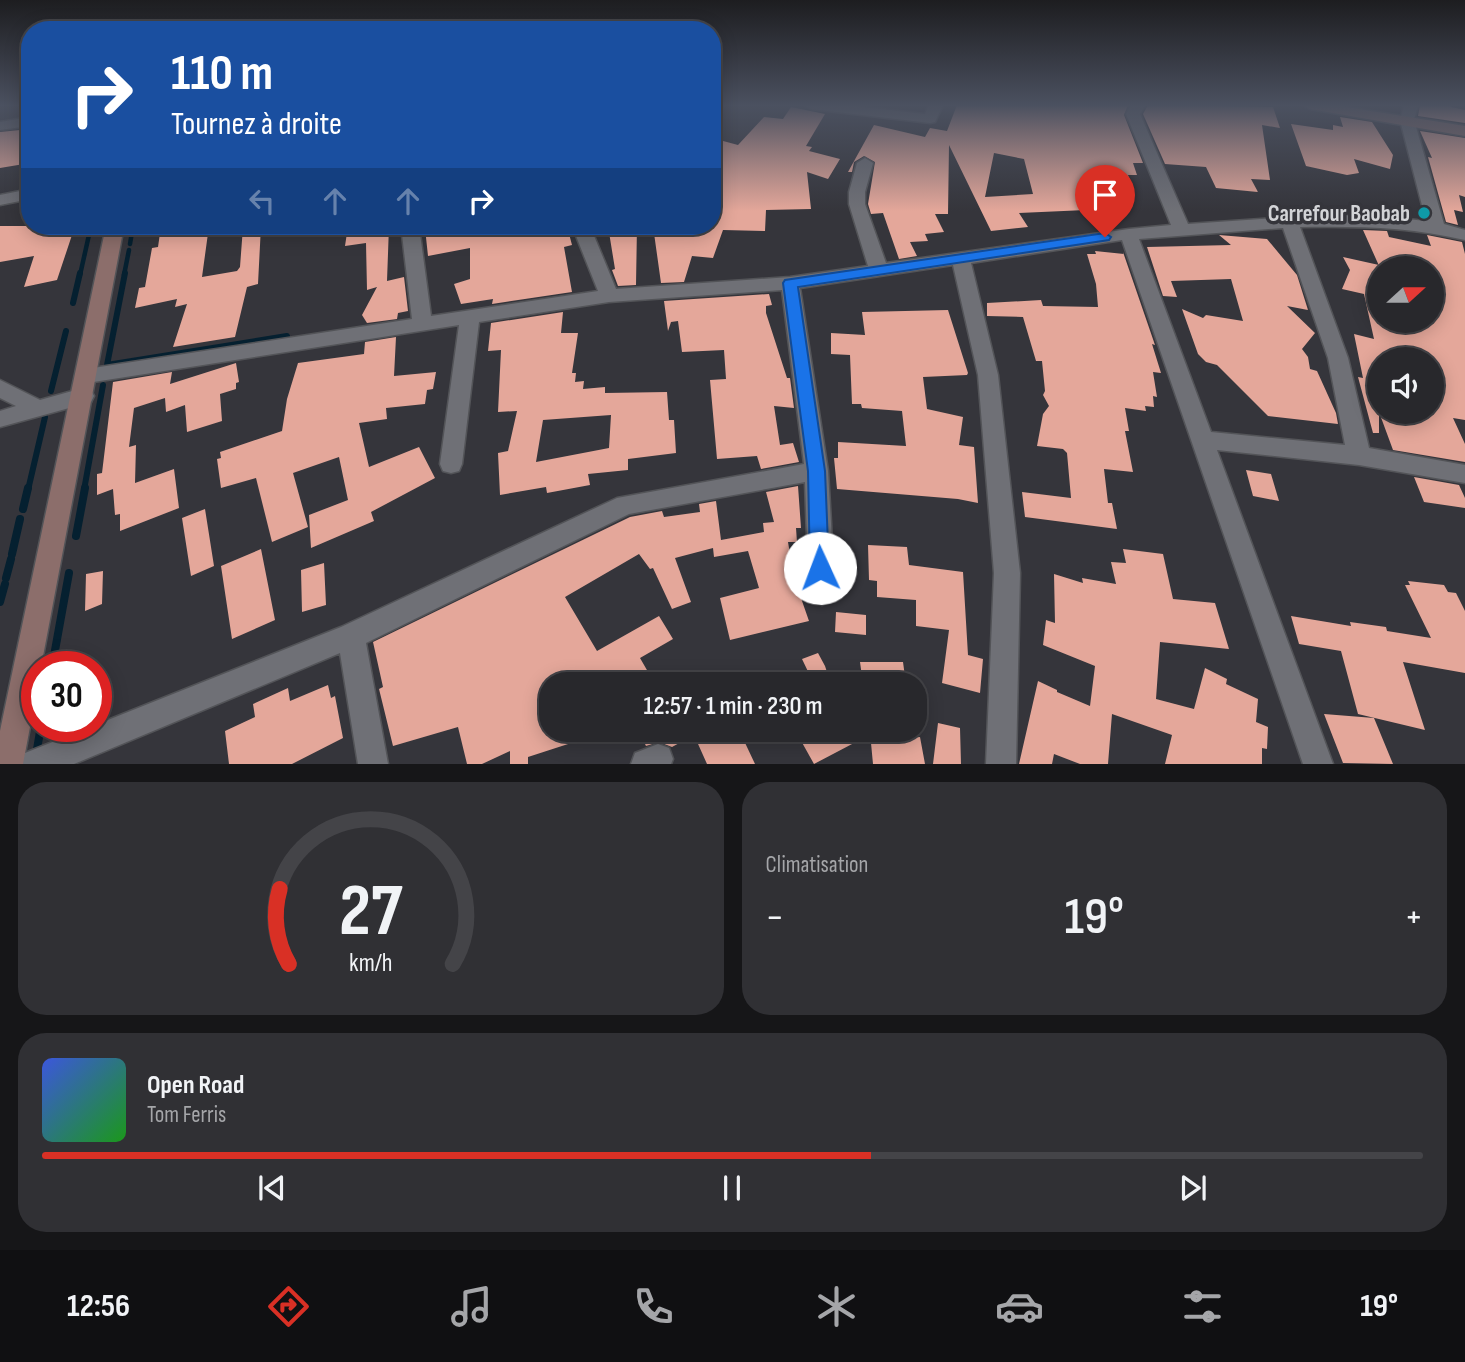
<!DOCTYPE html>
<html lang="fr">
<meta charset="utf-8">
<style>
:root{--surface:#28282c;--page:#303034;--text:#f1f3f6;--muted:#a5a6a9;--line:#444448;--accent:#d93025}
body{margin:0;font-family:"Sofia Sans Condensed",sans-serif;background:var(--page);color:var(--text);height:100vh;display:flex;flex-direction:column;font-size:26px;white-space:nowrap}
*{box-sizing:border-box;margin:0}
p{font-size:23px;color:var(--muted)}
.icon{flex:none;width:38px;height:38px;fill:none;stroke:currentColor;stroke-width:2;stroke-linecap:round;stroke-linejoin:round}
.map{position:relative;height:764px;overflow:hidden}
.drawer{display:flex;flex-direction:column;gap:18px;padding:18px;background:#161618;flex:1}
.drawer>*{flex:none}
.top-card{position:absolute;left:21px;top:21px;width:700px;height:214px;border-radius:28px;box-shadow:0 4px 18px #0003,0 0 0 2px var(--line);background:#1a4fa0;color:#fff;overflow:hidden}
.needle{width:46px;rotate:69deg}
.tools{position:absolute;left:1367px;top:256px;display:grid;gap:14px}
.tools a{display:grid;place-items:center;width:77px;height:77px;border-radius:50%;background:var(--surface);box-shadow:0 4px 18px #0003,0 0 0 2px var(--line);font-size:35px}
.speed{position:absolute;left:21px;top:651px;display:flex;gap:14px;font-size:35px;font-weight:700;text-align:center}
.speed>*{display:grid;place-content:center;width:91px;height:91px;border-radius:50%;background:var(--surface);box-shadow:0 4px 18px #0003,0 0 0 2px var(--line);line-height:1}
.speed .limit{border:10px solid #d22;background:#fff;color:#111}
.pin{position:absolute;display:grid;place-items:center;width:60px;height:60px;color:#fff;margin:-72px -30px;border-radius:50% 50% 50% 0;rotate:-45deg;box-shadow:0 0 7px #0007}
.pin .icon{rotate:45deg}
.me{position:absolute;width:77px;margin:-38px;rotate:358deg;stroke-linejoin:round;filter:drop-shadow(0 0 5px #0008)}
.turn{display:flex;align-items:center;gap:24px;height:147px;padding:0 35px;font-size:32px}
.turn .icon{width:91px;height:91px;stroke-width:2.5}
.turn b{display:block;font-size:49px;line-height:60px}
.lanes{display:flex;align-items:center;height:66px;padding:0 35px;background:#0003;justify-content:center;gap:35px;direction:ltr}
.lanes .off{opacity:.35}
.big{font-size:52px;font-weight:600;line-height:1.1}
.drawer .widget{flex:1;display:flex;flex-direction:column;justify-content:center;gap:10px;min-width:0;padding:0 24px;border-radius:28px;background:var(--page)}
.drawer .dial{align-items:center;gap:0}
.dial svg{height:182px;overflow:visible;fill:none;stroke:var(--line);stroke-width:7;stroke-linecap:round;text-anchor:middle}
.dial text{fill:var(--text);stroke:none}
.song{display:flex;align-items:center;gap:21px}
.cover{width:84px;height:84px;border-radius:10px;background:linear-gradient(135deg,hsl(230 70% 55%),hsl(120 70% 35%))}
.played{height:7px;border-radius:4px;background:linear-gradient(90deg,var(--accent) 60%,var(--line) 60%)}
.keys{display:flex;justify-content:space-around;direction:ltr}
.heat{display:flex;justify-content:space-between;align-items:center;font-size:38px;direction:ltr}
.drawer .tiles{flex:1;display:grid;gap:18px;grid-template-columns:1fr 1fr}
.widget:last-child{grid-column:span 2}
.trip{position:absolute;left:539px;top:672px;width:388px;height:70px;border-radius:28px;background:var(--surface);box-shadow:0 4px 18px #0003,0 0 0 2px var(--line);font-weight:600;line-height:70px;text-align:center}
.tabs{display:flex;height:112px;justify-content:space-around;align-items:center;background:#101012;color:var(--muted)}
.tabs .icon{width:49px;height:49px}
.tabs .on{color:var(--accent)}
.tabs b{font-size:32px;color:var(--text)}
.map>svg:first-child{display:block}
</style>
<div class="map">
<svg width="1465" height="764" viewBox="0 0 1465 764">
<rect width="100%" height="100%" fill="#35353b"/>
<g fill="none" stroke-linecap="round" stroke-linejoin="round">
<path stroke="#052030" stroke-width="4.5" d="M130,244L133,226
M80,275L91,226
M124,275L129,250"/>
<path stroke="#052030" stroke-width="6" d="M125,273L107,365L287,336
M73,303L80,273
M51,391L66,331
M28,490L45,417
M84,490L103,385"/>
<path stroke="#052030" stroke-width="8" d="M23,509L28,488
M76,536L85,488
M12,554L20,519
M6,578L11,559
M0,602L5,584
M52,667L69,573
M36,755L41,726"/>
</g>
<path fill="#e4a79a" fill-rule="evenodd" d="M957,105H1128L1124,115L1143,163H1133L1137,175H1128L1134,191L1079,189L1086,210L1019,213L1028,227L991,231L949,145L948,214H935L944,232L925,234L928,241L910,242L917,256L899,259L883,213L871,214L868,204L875,162L864,156L854,162L852,172H848L874,125L925,137L930,128L947,131ZM994,153L1024,159L1033,194L985,197Z
M1148,105L1273,107L1280,128L1262,125L1270,180L1251,179L1258,192L1216,188L1206,167L1165,164L1143,114Z
M1420,105H1451V107L1465,110V123L1418,116Z
M791,107L825,114L806,146L812,147L809,151L840,159L828,179L807,172L811,209L766,210L765,231L723,230L713,258L692,256L684,282L661,283L653,226H712V138L738,145L764,117L783,119Z
M1340,117L1372,122L1393,155L1390,169L1354,159L1359,173L1347,175L1306,166L1291,124L1333,130V125L1343,127Z
M30,129V163L0,168V132Z
M1420,131L1465,138V197L1459,195L1463,212L1454,210L1458,225L1446,222L1428,157L1432,158Z
M0,226H75L57,280L24,287L34,256L0,262Z
M161,226H209L202,277L237,271L240,267L243,227L261,226L258,284L247,287L235,337L173,347L187,304L175,307L177,299L135,308L139,288L145,287L152,248L158,247Z
M348,226H389L387,281L404,277L408,311L398,313L397,319L367,323L362,315L377,287L367,290L366,243L345,246Z
M439,226H567L572,245L564,247L572,292L492,304L493,299L461,304L454,284L470,279V248L428,256L425,228Z
M608,226H637L636,285L618,286L612,270L615,269Z
M1363,230L1387,231L1389,237L1431,246L1427,235L1462,242L1465,254V420L1453,418L1465,444V462L1393,450L1379,412V433H1373L1358,377L1363,378L1354,334L1374,339L1364,294L1342,289L1350,270L1343,257L1379,265V320H1432V268H1380ZM1379,359H1432V411H1379Z
M1219,235L1267,239L1297,275L1308,310L1287,306L1315,333L1302,349L1308,357L1310,369L1317,371L1336,413L1338,424L1268,416L1217,365L1206,362L1198,354L1182,309L1203,318L1206,315L1243,321L1231,279L1171,281L1177,297L1163,296L1147,247L1231,245Z
M1095,251L1124,254L1123,252L1155,345L1152,344L1161,373L1153,372L1157,397L1153,396L1154,407L1145,406L1146,411L1125,408L1129,431H1125L1133,472L1104,469L1108,503H1112L1117,529L1025,517L1022,492L1071,498L1067,453L1063,449L1037,446L1043,414L1049,406L1043,395L1045,391L1042,361H1036L1023,317L987,316V303L1041,300L1043,306L1098,307L1096,284L1087,254H1096Z
M769,294L772,305L766,306V313L787,378H790L794,408L774,406L780,445L793,443L799,462L761,469L757,456L717,459L710,380L726,379L724,350L682,352L678,321L671,322L668,331L664,301Z
M948,310L968,373L967,375L923,377L927,409L963,417L959,445L974,447L978,503L958,499L837,489L834,458H838V442L906,446L902,411L862,408L861,404H852L850,355L831,354V333L865,335L862,312Z
M563,312L561,333H578L572,373H576L575,382L584,381L583,389L605,387V393L667,392L669,420H674L676,453L628,459V470L588,474L590,485L547,493L546,487L500,495L498,453L508,451L517,411L498,412L501,350L488,351L491,323ZM611,415L609,448L536,462L543,420Z
M396,337L394,376L436,372L433,389L427,390L425,404L386,408L387,419L359,423L369,467L419,447L435,478L371,512L374,521L311,548L309,515L348,500L339,457L293,473L308,527L272,542L256,478L221,488L217,459L221,458L220,452L282,431L287,399L298,363L364,354L365,342Z
M236,363L239,382L236,383V389L220,394L222,421L187,432L185,405L166,412L165,398L134,408L129,447L136,445L135,483L174,469L179,508L120,531V514L115,515L113,489L97,495V474L102,473L113,382L172,372L170,384Z
M1246,470L1271,474L1279,501L1253,496Z
M1414,477L1459,485L1465,498V508L1424,502Z
M798,486L801,528H796L797,542H788L794,578L809,621L730,640L720,598L759,588L748,551L714,557L713,548L675,558L691,602L672,609L653,568L650,569L639,554L565,597L597,651L659,616L673,639L640,658L655,684H551V730H602V733L528,757V764H510V751L482,764H467L458,727L393,746L379,689L383,687L373,642L630,517L662,511L664,517L700,512L699,504L716,501L721,540L764,532L763,523L774,522L766,492Z
M205,509L214,566L191,576L182,518Z
M868,545L907,547L909,565L963,572L968,655L983,659L980,693L942,683L949,630L916,626V600L877,597V581L869,580Z
M261,549L275,620L232,639L221,566Z
M1123,549L1163,554L1173,599L1215,603L1229,649L1160,642L1156,699L1194,709L1205,668L1227,679L1226,684L1258,699L1256,722L1268,727L1267,749L1262,748V764H1165L1172,735L1112,714L1108,764H1080L1054,754L1052,764H1019L1038,681L1057,690V692L1090,706L1095,666L1043,645L1046,620L1055,623L1054,574L1083,583L1082,578L1116,584L1111,562L1126,563Z
M324,563L326,605L302,612L301,570Z
M103,571L102,604L85,611L86,574Z
M1408,581L1444,585L1448,592L1456,593L1465,611V673L1403,662L1425,730L1358,714L1341,651L1299,644L1291,616L1351,626L1350,622L1386,627L1387,631L1431,638L1405,585H1410Z
M836,612L866,615V635L835,632Z
M818,653L825,666L831,684H814L802,659Z
M860,662H903L906,684H863Z
M328,685L331,698L335,696L343,738L292,764H229L225,731L255,717L253,704L288,688L290,701Z
M1324,714L1374,718L1393,764L1343,763Z
M938,723L960,728L961,764H933Z
M638,730H739L755,764H707L694,735L672,747L659,742L646,746Z
M795,730H847L854,743L814,764Z
M920,737L925,764H873L871,743Z"/>
<g fill="none" stroke-linecap="round" stroke-linejoin="round">
<g stroke="#535458" stroke-width="3">
<path id="street" d="M712,105H724L712,113Z
M804,105H845L925,114L929,105H943L935,122L930,123L811,109Z
M1131,105H1145L1140,114L1188,224L1290,217L1368,215L1426,221L1400,120L1404,105H1418L1414,120L1444,224L1465,230V240C1410,227 1357,226 1300,227L1348,358L1369,448L1465,465V483L1359,465L1217,450L1333,764H1303L1122,240L971,263L998,375L1020,573L1016,764H986L994,573L978,375L953,265L800,288L828,471L835,593L831,601L822,605L813,601L809,593L805,482L629,514L366,643L388,764H358L340,653L74,764H21L25,753L341,627L617,498L804,464L782,290L609,302L479,322L462,464L459,471L451,473L443,471L440,464L459,325L87,383L80,380L77,375L80,370L412,319L401,226H419L431,316L598,291L572,226H590L616,289L790,277L868,266L849,204V192L857,163L865,158L873,163L865,192V204L886,263L1129,229L1171,225L1126,114ZM1283,228L1328,358L1345,445L1211,432L1139,239Z
M30,117V126L0,130V122Z
M30,189V199L0,205V195Z
M0,380L40,400L83,388L91,390L94,396L91,402L0,427V411L16,406L0,398Z
M658,744L669,748L673,759L671,764H631L635,753Z"/>
</g>
<g stroke="#535458" stroke-width="3">
<path id="secondary" d="M1303,105H1334L1465,126V136L1310,109Z
M106,226H124L41,667H37V690L23,764H0V731Z"/>
</g>
<use href="#street" fill="#6f7076" fill-rule="evenodd"/>
<use href="#secondary" fill="#8c6e6b" fill-rule="evenodd"/>
</g>
<linearGradient id="sky" x2="0" y2="1"><stop stop-color="#1d1d20"/><stop offset="0.5" stop-color="#4b5160"/><stop offset="1" stop-color="#4b5160" stop-opacity="0"/></linearGradient>
<rect width="1465" height="211" fill="url(#sky)"/>
<path fill="#1a73e8" stroke="#114b97" stroke-width="2" d="M1105,233L1111,237L1109,240L798,287L825,471L829,568L827,574L820,577L813,574L810,568L808,471L783,283L785,280Z"/>
<circle fill="#0f9aa8" stroke="#35353b" stroke-width="2.5" cx="1424" cy="213" r="7"/>
<g text-anchor="middle" stroke-width="7" stroke-linejoin="round" paint-order="stroke">
<g font-size="23" font-weight="bold" fill="#d3d4d7" stroke="#35353b" text-anchor="end">
<text x="1410" y="221">Carrefour Baobab</text>
</g>
</g>
</svg>
<div class="tools">
<a><svg class="needle" viewBox="-14 -14 28 28"><path d="M0-13l5 13h-10z" fill="#e53935"/><path d="M0 13l5-13h-10z" fill="#a5a6a9"/></svg></a>
<a><svg class="icon" aria-label="sound" viewBox="0 0 24 24"><path d="M4 9h4l5-4v14l-5-4H4zM17 9q2 3 0 6"/></svg></a>
</div>
<div class="speed"><div class="limit">30</div></div>
<div class="pin" style="left:1105px;top:237px;background:#d93025"><svg class="icon" aria-label="arrive" viewBox="0 0 24 24"><path d="M6 21V4h12l-3 4 3 4H6"/></svg></div>
<svg class="me" style="left:820px;top:568px" viewBox="-20 -20 40 40"><circle r="19" fill="#fff"/><path d="M0-13L10 11 0 6-10 11z" fill="#1a73e8"/></svg>
<div class="trip">12:57 · 1 min · 230 m</div>
<div class="top-card">
<div class="turn"><svg class="icon" aria-label="right" viewBox="0 0 24 24"><path d="M7 20v-9h11M14 6l5 5-5 5"/></svg><div><b>110 m</b>Tournez à droite</div></div>
<div class="lanes"><svg class="icon off" aria-label="left" viewBox="0 0 24 24"><path d="M17 20v-9H6M10 6l-5 5 5 5"/></svg><svg class="icon off" aria-label="ahead" viewBox="0 0 24 24"><path d="M12 20V5M6 11l6-6 6 6"/></svg><svg class="icon off" aria-label="ahead" viewBox="0 0 24 24"><path d="M12 20V5M6 11l6-6 6 6"/></svg><svg class="icon" aria-label="right" viewBox="0 0 24 24"><path d="M7 20v-9h11M14 6l5 5-5 5"/></svg></div>
</div>
</div>
<section class="drawer">
<div class="tiles">
<div class="widget dial"><svg viewBox="0 0 100 80">
<path d="M14 69A42 42 0 1 1 86 69"/>
<path d="M14 69A42 42 0 0 1 10 36" stroke="#d93025"/>
<text x="50" y="56" font-size="32" font-weight="700">27</text>
<text x="50" y="72" font-size="11">km/h</text>
</svg></div>
<div class="widget"><p>Climatisation</p>
<div class="heat"><a>−</a><b class="big">19°</b><a>+</a></div>
</div>
<div class="widget">
<div class="song"><i class="cover"></i><div><b>Open Road</b><p>Tom Ferris</p></div></div>
<div class="played"></div>
<div class="keys"><svg class="icon" aria-label="previous" viewBox="0 0 24 24"><path d="M18 5L8 12l10 7zM5 5v14"/></svg><svg class="icon" aria-label="pause" viewBox="0 0 24 24"><path d="M8 5v14M16 5v14"/></svg><svg class="icon" aria-label="next" viewBox="0 0 24 24"><path d="M6 5l10 7-10 7zM19 5v14"/></svg></div>
</div>
</div>
</section>
<nav class="tabs">
<b>12:56</b>
<svg class="icon on" aria-label="directions" viewBox="0 0 24 24"><path d="M12 3l9 9-9 9-9-9zM9 14v-3h6M13 9l2 2-2 2"/></svg>
<svg class="icon" aria-label="music" viewBox="0 0 24 24"><path d="M9 18V5l10-2v13"/><circle cx="6" cy="18" r="3"/><circle cx="16" cy="16" r="3"/></svg>
<svg class="icon" aria-label="phone" viewBox="0 0 24 24"><path d="M5 4h4l2 5-3 2q2 4 5 5l2-3 5 2v4C11 20 4 13 5 4z"/></svg>
<svg class="icon" aria-label="climate" viewBox="0 0 24 24"><path d="M12 3v18M4 7l16 10M4 17L20 7"/></svg>
<svg class="icon" aria-label="car" viewBox="0 0 24 24"><path d="M5 17H2v-5l4-1 3-4h7l3 4 3 1v5h-3M9 17h6M6 11h13"/><circle cx="7" cy="17" r="2"/><circle cx="17" cy="17" r="2"/></svg>
<svg class="icon" aria-label="filters" viewBox="0 0 24 24"><path d="M4 7h16M4 17h16"/><circle cx="9" cy="7" r="2"/><circle cx="15" cy="17" r="2"/></svg>
<b>19°</b>
</nav>
